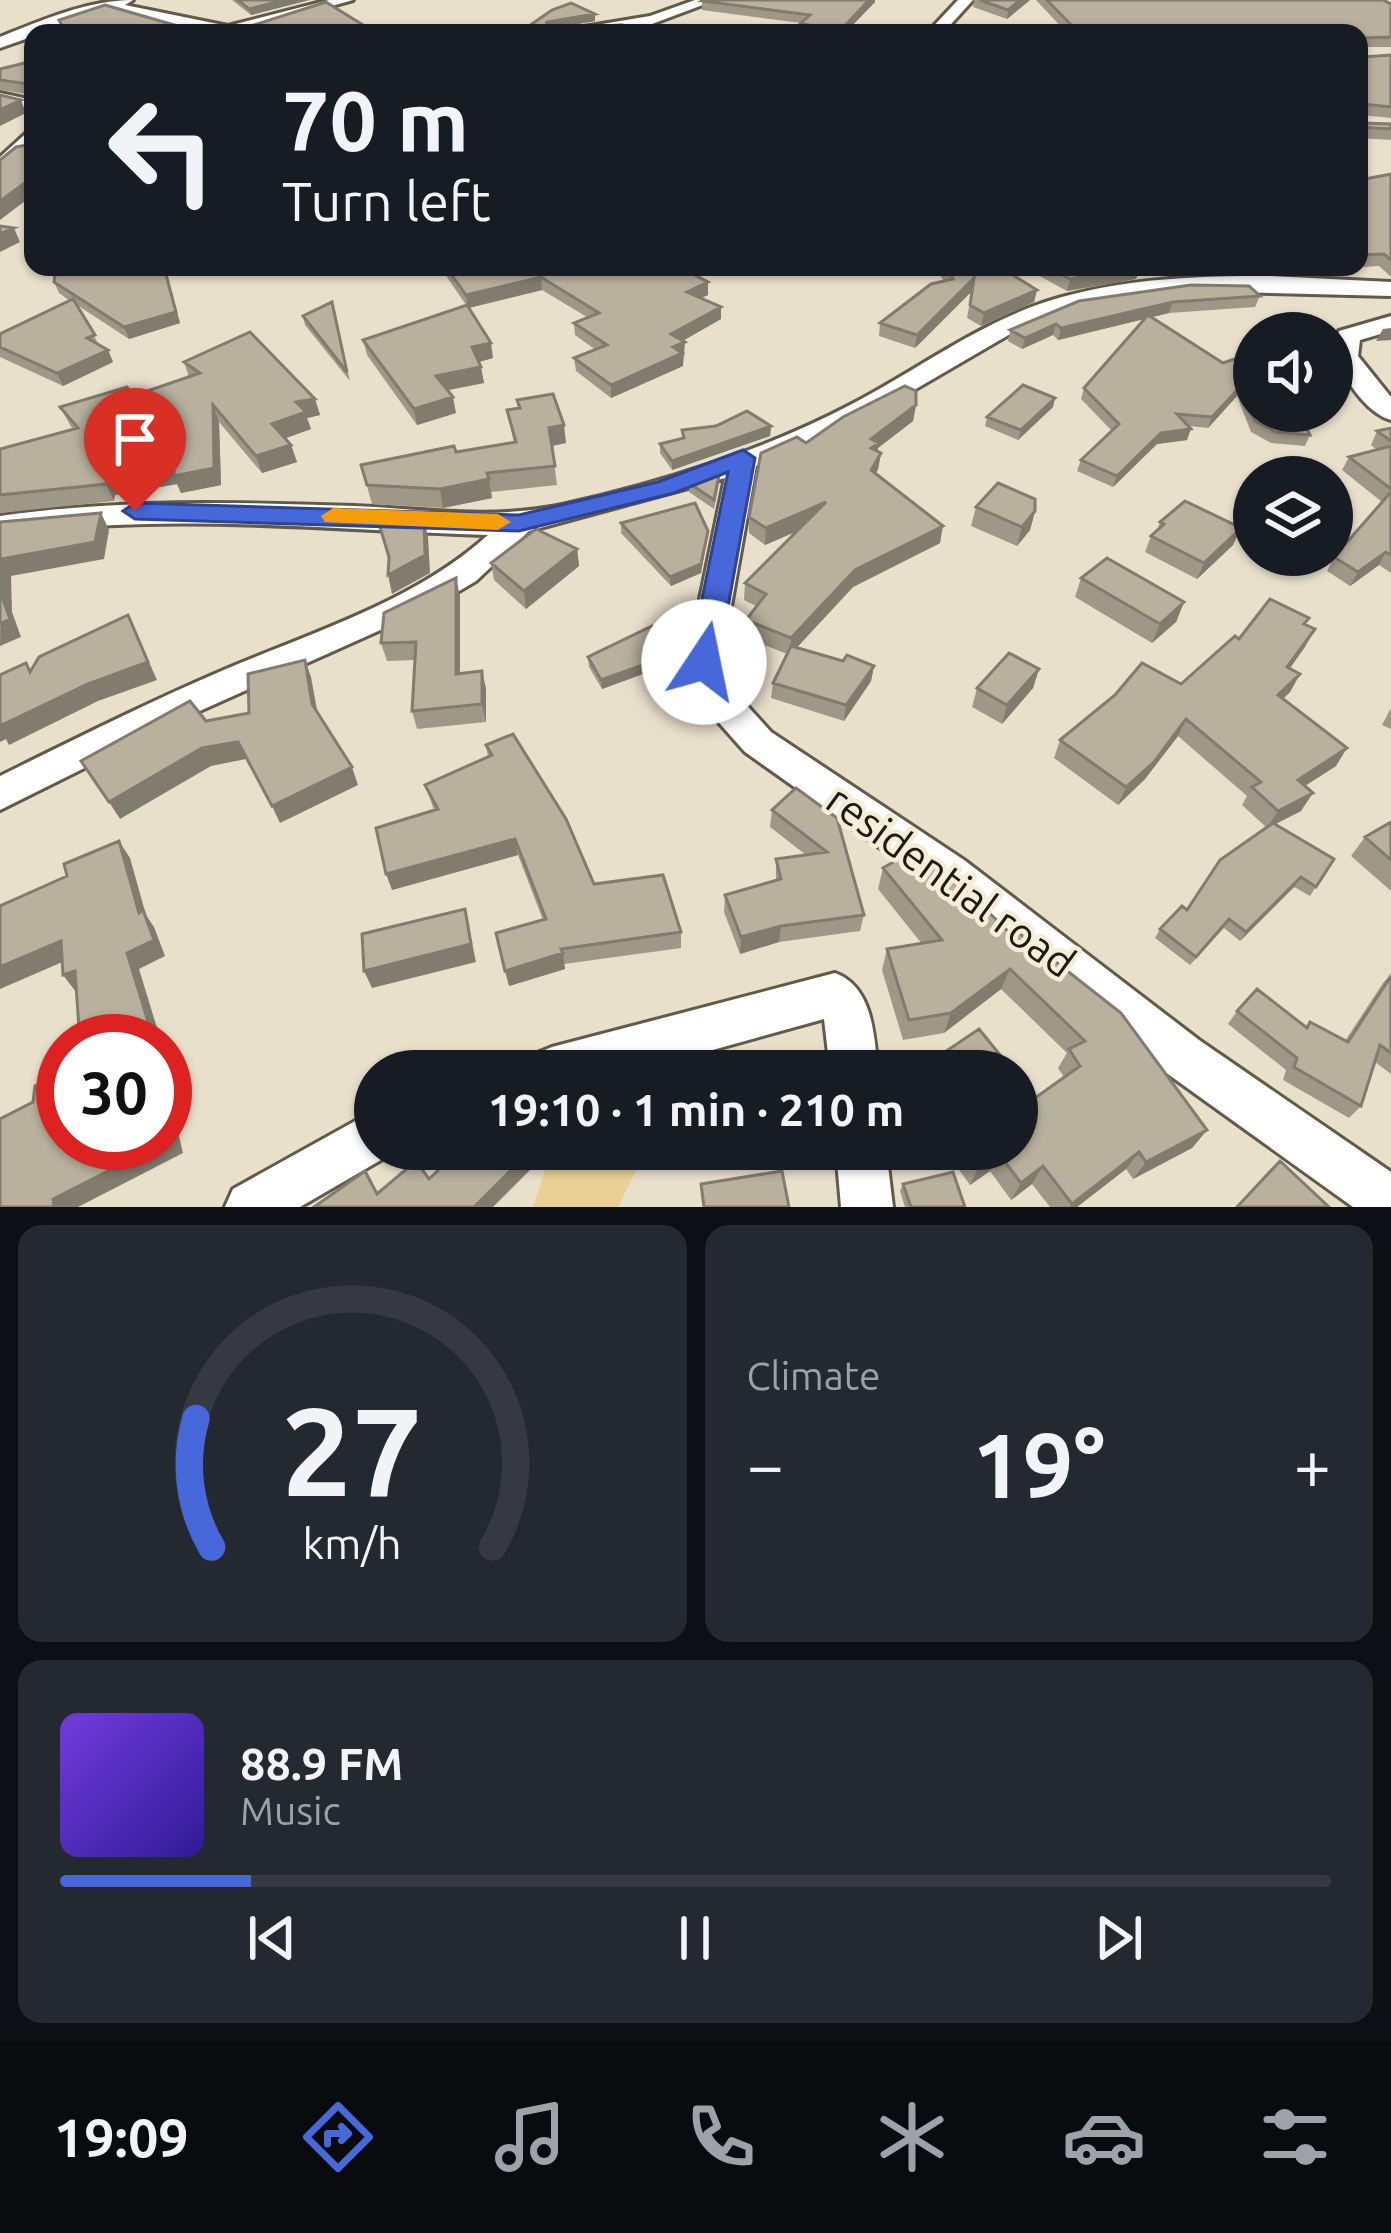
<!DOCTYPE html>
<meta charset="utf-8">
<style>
:root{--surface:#171b24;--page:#242831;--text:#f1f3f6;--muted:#9ea1a6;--line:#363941;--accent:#4768db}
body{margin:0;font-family:Ubuntu,sans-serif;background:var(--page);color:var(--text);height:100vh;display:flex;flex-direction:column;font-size:45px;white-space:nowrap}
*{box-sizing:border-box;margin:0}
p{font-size:39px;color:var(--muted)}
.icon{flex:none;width:66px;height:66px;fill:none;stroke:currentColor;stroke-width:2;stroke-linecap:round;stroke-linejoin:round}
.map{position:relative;height:1207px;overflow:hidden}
.panel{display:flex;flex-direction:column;gap:18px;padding:18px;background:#0d0f14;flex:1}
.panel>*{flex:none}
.top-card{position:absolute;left:24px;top:24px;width:1344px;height:252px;border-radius:24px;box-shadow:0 3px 9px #0004;background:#171b24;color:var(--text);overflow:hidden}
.controls{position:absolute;left:1233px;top:312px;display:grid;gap:24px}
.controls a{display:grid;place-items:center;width:120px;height:120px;border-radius:50%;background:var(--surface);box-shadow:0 3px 9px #0004;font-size:60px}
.speed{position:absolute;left:36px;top:1014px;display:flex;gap:24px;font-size:60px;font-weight:700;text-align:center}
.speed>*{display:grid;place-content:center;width:156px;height:156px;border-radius:50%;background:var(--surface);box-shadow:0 3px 9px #0004;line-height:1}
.speed .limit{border:18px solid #d22;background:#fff;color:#111}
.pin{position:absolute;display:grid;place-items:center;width:102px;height:102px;color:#fff;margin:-123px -51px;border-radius:50% 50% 50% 0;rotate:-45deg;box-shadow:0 0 12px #0007}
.pin .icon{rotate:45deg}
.me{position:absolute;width:132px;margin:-66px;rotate:11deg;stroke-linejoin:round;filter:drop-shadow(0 0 9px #0008)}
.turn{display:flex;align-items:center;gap:42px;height:252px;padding:0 60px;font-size:54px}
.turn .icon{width:156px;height:156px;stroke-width:2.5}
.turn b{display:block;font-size:84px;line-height:102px}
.big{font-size:90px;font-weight:700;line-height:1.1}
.panel .tile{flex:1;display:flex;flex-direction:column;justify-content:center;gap:18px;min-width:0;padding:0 42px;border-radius:24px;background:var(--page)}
.panel .dial{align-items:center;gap:0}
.dial svg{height:312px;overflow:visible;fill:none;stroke:var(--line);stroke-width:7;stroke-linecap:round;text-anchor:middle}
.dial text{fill:var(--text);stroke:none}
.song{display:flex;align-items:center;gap:36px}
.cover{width:144px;height:144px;border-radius:18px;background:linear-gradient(135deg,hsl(260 70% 55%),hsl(250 70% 35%))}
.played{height:12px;border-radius:6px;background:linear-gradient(90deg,var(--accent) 15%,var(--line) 15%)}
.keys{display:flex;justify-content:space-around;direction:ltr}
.heat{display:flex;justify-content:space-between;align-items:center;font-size:66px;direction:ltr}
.panel .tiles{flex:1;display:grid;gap:18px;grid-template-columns:1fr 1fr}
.tile:last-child{grid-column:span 2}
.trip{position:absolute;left:354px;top:1050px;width:684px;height:120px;border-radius:60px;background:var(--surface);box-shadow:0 3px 9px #0004;font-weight:700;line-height:120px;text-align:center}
.tabs{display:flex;height:192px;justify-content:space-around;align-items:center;background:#090b0e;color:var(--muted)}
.tabs .icon{width:84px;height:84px}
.tabs .selected{color:var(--accent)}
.tabs b{font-size:54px;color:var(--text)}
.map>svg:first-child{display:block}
</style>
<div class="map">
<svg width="1391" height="1207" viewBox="0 0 1391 1207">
<rect width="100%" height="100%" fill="#e9e0cc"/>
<path fill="#e9d196" d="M552,1149H647L618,1207H533Z"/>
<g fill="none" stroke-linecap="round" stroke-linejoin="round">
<g stroke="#625a49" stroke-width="6">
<path id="minor" d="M133,0L125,5L228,26L329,0H353L236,33H210L108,10L0,48V37C42,20 88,0 133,0Z
M695,0H716L652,24L548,33L650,16Z
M958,0H973L943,33H927Z
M0,93L33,100V110L0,103Z
M33,127V144L0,174V157Z
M1269,276L1391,282V296L1187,291L1075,308L1012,333L866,418L756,466L721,662L733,690L771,732L964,860L1199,1040L1391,1172V1207H1353L1165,1072L934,886L745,752L705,707L687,662L725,478L529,531L476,581L434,606L193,714L0,810V776C75,739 149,702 226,669C316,631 415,601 488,535C324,530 164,511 0,536V516C118,499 235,502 354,506C425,509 491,520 562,505C658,484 765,450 852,404C921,368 985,318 1062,297C1130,278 1199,276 1269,276Z
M1391,316V331L1360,340L1358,356L1391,397V420C1364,412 1347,379 1332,356L1339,331Z
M835,973C873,987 874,1035 878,1071H830L824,1019L637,1071H528L535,1054L552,1047Z
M375,1110V1149H394L393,1153L300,1207H225L233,1189Z
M836,1149H886L893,1207H841Z"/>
</g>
<use href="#minor" fill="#fff" fill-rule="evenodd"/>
</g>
<path fill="#9f9888" d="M232,0H310L251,15Z
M974,0H1030L1007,19L973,7Z
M1036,0H1383L1391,4V47H1360L1363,57L1391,55V118L1360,115L1359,33H1067Z
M702,1L875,2L845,33H803L801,32V23L702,10Z
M595,14V21L547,30L619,25V31L530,33L529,26Z
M59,20L202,33H64Z
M33,61V95L0,90V69Z
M1359,118L1363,123L1391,124V140L1359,138Z
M1359,170L1365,179L1391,174V277L1379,266L1277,273L1269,267H1359Z
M56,267H165L180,323L129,339L77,305L99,345L108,350L113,362L63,386L0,357V334L70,301L59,293L54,282Z
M440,267H679L708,295L701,298L721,307V319L682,341L685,355L682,356L683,366L611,398L576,371L574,358L596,350L575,335L574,323L587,317L542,290L469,308L493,358L479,362L484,383L447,390L456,413L417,425L367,355L363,340L466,305Z
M934,267H1000L1037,290L1034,302L981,326L967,318L972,291L915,348L879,336L880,323L944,281Z
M1023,267H1140L1136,279L1067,291Z
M1260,296L1255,307L1169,313L1152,317L1310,435L1305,446L1271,443L1251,432L1237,396L1208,428L1189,426L1187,440L1157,444L1113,487L1077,471L1081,460L1112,431L1081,399L1084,388L1144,319L1058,340L1053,335L1022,349L1008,341L1010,330L1079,301Z
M332,302L350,381L305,325L303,316Z
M184,362L315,399L320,415L307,418L311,429L285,438L291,445L297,462L262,473L219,422L221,485L181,493L177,484L115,495L114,501L0,513V449L73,430L60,407L133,396L189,377Z
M517,400L566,443L552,446L557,485L491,492L492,498L443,508L372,504L361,465L514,443L507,410L518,409Z
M916,405L913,421L878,448V451L881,453L878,469L876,474L940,543L853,587L797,647L843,661L874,666L871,681L844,721L771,698L773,683L787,654L745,637L746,620L756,606L744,600L745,583L798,531L765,545L749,533V517L806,443Z
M1053,407L1018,440L985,426L987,417Z
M716,426H771L770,436L672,470L660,453V444L682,438V430Z
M1391,428V573L1379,565L1350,586L1327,571L1334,557L1382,502L1342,470L1349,457L1377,450L1371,445L1377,431Z
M719,475V484L714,509L689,492V483Z
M976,507L1035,511L1030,530L1017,546L971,526Z
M1160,522L1233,545L1197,579L1145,552L1151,536L1157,531Z
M621,523L708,531L701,573L671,586L621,533Z
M577,549L579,566L526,609L494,580L491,563Z
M1081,578L1184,602L1176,622L1152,643L1075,597Z
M460,596V673L482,671L486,689V722L417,729L412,711L415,660L387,661L381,643Z
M1309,618L1305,625L1315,629L1290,668L1300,674L1290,692L1283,699L1336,766L1305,786L1301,811L1276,824L1334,859L1310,896L1294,887L1240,941L1224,928L1190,965L1155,938L1160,929L1187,910L1266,827L1242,805L1247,796L1178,736L1145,779L1118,805L1054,758L1060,740L1181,684L1239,639Z
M682,654V664L658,678L651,671L602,689L589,667L588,657Z
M1039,669L1033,688L1002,724L972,707L977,688Z
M1391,708V729L1382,725Z
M486,745L594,884L681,932V948L564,964L565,969L509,986L543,920L518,855L392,890L434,810L425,785L488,757Z
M796,788L864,915L860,931L779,942L740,954L724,912L725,895L776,881V859L806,855L770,827L772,810Z
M1391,822V891L1351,856L1365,837Z
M913,851L1207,1130L1192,1148L1133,1179L1126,1169L1077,1207H1050L1032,1184L1011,1200L990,1171L970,1185L944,1149H1017L1035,1098L1064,1077L1058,1068L1067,1053L1001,989L944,1033L903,1040L882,970L887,949L922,944L878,889L883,868Z
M1391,974V1074L1375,1062L1361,1106L1349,1118L1283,1080L1286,1070L1228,1024L1237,1011L1306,1027L1310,1022L1345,1041L1383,983Z
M936,1058L1013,1071H931Z
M903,1184L965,1207H905L900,1191Z"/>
<path fill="#827c6f" d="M284,0H309L251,15L249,9Z
M869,0H875V2L845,33H838Z
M1020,0H1030L1007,19L1008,10Z
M595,14V21L547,29V31H545L547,22Z
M21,100L26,113L0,126V110Z
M33,177V195L0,220V201Z
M14,228L20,242L0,252V234Z
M164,267L180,323L129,339L124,327Z
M1140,267L1136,279L1067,291L1070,279Z
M541,277L542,290L468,308L466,295Z
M974,278L972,291L915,348L917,335Z
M708,282V295L687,304V292Z
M1037,290L1034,302L981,326L984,313Z
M1173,302L1169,313L1058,340L1061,328Z
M721,307V319L672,347L671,334Z
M1056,324L1053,335L1022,349L1025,338Z
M1391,328V340L1376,341L1383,329Z
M685,342L683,366L611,398V385Z
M491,343L493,358L475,363L472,347Z
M108,350L113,362L63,386L57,373Z
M481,367L484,383L439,392L436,376Z
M1241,386L1237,396L1208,428L1212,417Z
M453,397L456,413L417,425L414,409Z
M1055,398L1053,407L1018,440L1021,430Z
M315,399L320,415L307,418L311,429L278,441L272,424L296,402Z
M213,405L219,422L221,485L181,493L177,484L115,495L114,501L106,484L108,478Z
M916,405L913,421L878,448L877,459L869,464L871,439Z
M564,425L566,443L551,446L549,428Z
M771,426L770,436L672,470V461Z
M1191,429L1187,440L1157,444L1113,487L1117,476L1161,433Z
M291,445L297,462L262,473L256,456Z
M881,453L878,469L868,486L871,470Z
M489,479L492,498L443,508L440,489Z
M826,502L824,519L765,545L766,528Z
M1035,511L1030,530L1017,546L1022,527Z
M101,513L109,530L104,559L11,576L12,612L21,637L0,646L1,559Z
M424,519L428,537L430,573L392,594L388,575Z
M943,526L940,543L853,587L790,655L791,638L855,570Z
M1241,528L1233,545L1197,579L1204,563Z
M708,531L701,573L671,586L670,577Z
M577,549L579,566L526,609L524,591Z
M1386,552L1379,565L1350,586L1358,572Z
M456,578L460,596V692L456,674Z
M1184,602L1176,622L1152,643L1160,624Z
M128,615L157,680L98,701L9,745L6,739L0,742V719Z
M1315,629L1305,647L1278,685L1287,667Z
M682,654V664L658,678L657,668Z
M305,660L311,677L319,721L312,704Z
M651,662V671L602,689L601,680Z
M874,666L871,681L844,721L846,705Z
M1039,669L1033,688L1002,724L1007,705Z
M482,671L486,689V722L482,704Z
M1300,674L1290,692L1268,713L1278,695Z
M1186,719L1178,736L1145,779L1118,805L1126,787Z
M238,742L246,759L211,766L120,819L109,802L202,748Z
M1347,748L1336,766L1287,797L1298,780Z
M352,767L358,785L280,823L272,806Z
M1313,793L1301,811L1267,828L1278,811Z
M515,839L518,855L392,890L386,874Z
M119,841L130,858L146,915L154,927L165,956L139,969L161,1041H154L127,953L139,913Z
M1301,877L1294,887L1240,941L1246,932Z
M465,909L476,962L372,988L364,971Z
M781,926L779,942L740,954L741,937Z
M61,941L74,957L0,989V967Z
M563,953L565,969L509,986L505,971Z
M1010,969L1001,989L944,1033L951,1013Z
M75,971L76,992L63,975Z
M165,1076L183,1153L78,1207H54L53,1199L165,1143Z
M1207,1130L1192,1148L1133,1179L1146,1162Z
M1139,1152L1126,1169L1077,1207H1070Z
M528,1153L532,1168L493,1207H474Z
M999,1154L990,1171L970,1185L978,1168Z
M1043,1166L1032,1184L1011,1200L1021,1183Z"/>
<path fill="#b9b19e" stroke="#827c6f" stroke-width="3" d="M238,0H284L249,9Z
M704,0H869L838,33L801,23L810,15L702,1Z
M980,0H1020L1008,10Z
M1047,0H1383L1391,4V37L1363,38L1359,42V33H1079Z
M326,2L376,33H229Z
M571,3L595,14L547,22L545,30L619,25L609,33H552L529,26L552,10Z
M105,5L202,33H93L63,27L59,20Z
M1359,44L1363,57L1391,55V107L1364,104L1359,118Z
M33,61V96L29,84L0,80V69Z
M0,95L21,100L0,110Z
M1359,118L1363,123L1391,124V129L1359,127Z
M33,144V177L0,201V160L16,147Z
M1359,170L1365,179L1391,174V260L1384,254L1359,255Z
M0,226L14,228L0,234Z
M56,267H164L176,312L124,327L54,282Z
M446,267H679L708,282L687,292L721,307L671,334L685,342L673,347L682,353L611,385L574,358L607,345L574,323L599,313L541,277L466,295Z
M945,267H1000L1037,290L984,313L970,305L974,278L917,335L880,323L931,284L953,279Z
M1048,267H1138L1070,279Z
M1191,285L1249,286L1260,296L1173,302L1061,328L1056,324L1025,338L1010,330L1079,301Z
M73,299L95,335L87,338L108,350L57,373L0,347V334Z
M332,302L347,372L303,316Z
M467,305L491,343L472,347L481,367L436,376L453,397L414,409L363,340Z
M1148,315L1223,363L1254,352V411H1298L1310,435L1276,432L1255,421L1241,386L1212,417L1177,414L1191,429L1161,433L1117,476L1081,460L1119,424L1084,388Z
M250,332L315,399L296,402L306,412L272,424L291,445L256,456L213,405L214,468L174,476V466L108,478L106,484L0,495V449L78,428L60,407L127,387L133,396L200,373L184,362Z
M1023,385L1055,398L1021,430L987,417Z
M905,386L916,391V405L871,439L879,443L871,448L881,453L871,470L943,526L855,570L791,638L746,620L766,594L745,583L826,502L766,528L749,517L761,453L797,437L806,443L843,417Z
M553,394L564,425L549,428L555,466L487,473L489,479L440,489L367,485L361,465L454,446L456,452L516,442L507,410L520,408L517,400Z
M747,411L771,426L672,461L660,444L684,438L682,430L716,426Z
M1391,428V441L1377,431Z
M1391,446V489L1349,457Z
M719,475L714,500L689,483Z
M998,483L1035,499V511L1022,527L976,507Z
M1391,492V555L1386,552L1358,572L1334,557Z
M1185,501L1241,528L1204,563L1151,536L1164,524L1160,522Z
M695,503L708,531L701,564L670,577L621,523Z
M101,513L95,542L1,559V594L10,619L0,624V522Z
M377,517L424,519L425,555L388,575L389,557Z
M536,529L577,549L524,591L491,563Z
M1107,558L1184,602L1160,624L1081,578Z
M456,578V674L482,671V704L412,711L416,642L381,643L384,613Z
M1270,599L1309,618L1304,624L1315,629L1287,667L1300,674L1278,695L1347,748L1298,780L1313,793L1278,811L1252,787L1261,782L1186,719L1154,762L1126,787L1060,740L1115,695L1142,663L1181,684L1235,636L1239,639Z
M128,615L148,662L88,684L0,726V675L26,663L30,672L39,657Z
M652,626L682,654L657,668L651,662L601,680L588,657Z
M791,646L843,661L847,655L874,666L846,705L773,683Z
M1009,653L1039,669L1007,705L977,688Z
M305,660L312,704L352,767L272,806L238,742L202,748L109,802L81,761L190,701L206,721L249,713L248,674Z
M513,734L566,819L594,884L663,875L681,932L561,949L563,953L505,971L496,933L546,919L515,839L386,874L376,828L438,809L425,785L492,755L486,745Z
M796,788L837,818L864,915L781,926L741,937L725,895L781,879L776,859L827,852L772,810Z
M1391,822V860L1365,837Z
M1273,823L1334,859L1316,887L1301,877L1246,932L1229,919L1196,957L1160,929L1182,906L1187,910L1220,860Z
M119,841L139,913L143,910L154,940L127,953L154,1041H82L79,1028L75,971L63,975L61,941L0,967V906L67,876L64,864Z
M913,851L974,898L1014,937L1019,933L1121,1013L1207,1130L1146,1162L1139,1152L1072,1204L1043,1166L1021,1183L999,1154L978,1168L964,1149H1017V1076L1035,1098L1080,1066L1069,1049L1085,1041L1010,969L951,1013L909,1020L887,949L942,940L883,868Z
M465,909L471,944L364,971L362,934Z
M1391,976V1053L1380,1045L1361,1106L1294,1067L1297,1058L1237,1011L1257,989L1307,1028L1310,1022L1348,1042Z
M979,1029L1013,1071H946L936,1058Z
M63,1078V1143H163L53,1199L54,1207H0V1119L33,1102L35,1086Z
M165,1112L171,1139L165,1142Z
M460,1149H524L528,1153L474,1207H314L365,1171L377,1194L416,1161L429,1179Z
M1280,1161L1329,1207H1237Z
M782,1171L789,1207H704L701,1184Z
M953,1172L965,1207H911L903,1184Z"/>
<path fill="#4768db" stroke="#2e448e" stroke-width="3" d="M743,450L755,458L718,662L704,672L689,662L728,472L674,493L519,531L135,519L123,511L135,503L519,515L658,482Z"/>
<path fill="#f59e0b" d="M333,508L498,514L511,522L498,530L325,522L321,516Z"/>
<g text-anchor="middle" stroke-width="9" stroke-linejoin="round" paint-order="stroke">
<g font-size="42" fill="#1d1a13" stroke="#f6edd9">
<text transform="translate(951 881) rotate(36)" y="15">residential road</text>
</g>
</g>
</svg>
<div class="controls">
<a><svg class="icon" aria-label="sound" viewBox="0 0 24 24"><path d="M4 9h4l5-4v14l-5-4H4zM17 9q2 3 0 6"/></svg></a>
<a><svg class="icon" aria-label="layers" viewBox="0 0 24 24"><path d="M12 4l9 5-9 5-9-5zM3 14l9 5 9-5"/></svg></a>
</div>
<div class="speed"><div class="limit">30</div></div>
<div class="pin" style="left:135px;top:511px;background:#d93025"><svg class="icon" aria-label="arrive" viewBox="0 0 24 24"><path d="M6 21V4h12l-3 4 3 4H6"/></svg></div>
<svg class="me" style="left:704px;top:662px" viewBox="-20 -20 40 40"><circle r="19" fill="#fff"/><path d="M0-13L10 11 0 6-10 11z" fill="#4768db"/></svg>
<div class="trip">19:10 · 1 min · 210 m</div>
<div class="top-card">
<div class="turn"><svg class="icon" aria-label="left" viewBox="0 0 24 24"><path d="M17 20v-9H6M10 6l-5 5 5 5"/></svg><div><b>70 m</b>Turn left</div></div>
</div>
</div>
<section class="panel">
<div class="tiles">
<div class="tile dial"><svg viewBox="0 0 100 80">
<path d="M14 69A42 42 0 1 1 86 69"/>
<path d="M14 69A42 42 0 0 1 10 36" stroke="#4768db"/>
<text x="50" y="56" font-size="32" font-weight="700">27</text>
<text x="50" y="72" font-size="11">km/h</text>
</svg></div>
<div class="tile"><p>Climate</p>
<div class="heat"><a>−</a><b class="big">19°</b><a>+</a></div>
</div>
<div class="tile">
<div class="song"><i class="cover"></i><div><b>88.9 FM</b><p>Music</p></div></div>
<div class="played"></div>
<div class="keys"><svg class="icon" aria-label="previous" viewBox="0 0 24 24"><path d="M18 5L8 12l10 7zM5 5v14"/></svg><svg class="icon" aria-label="pause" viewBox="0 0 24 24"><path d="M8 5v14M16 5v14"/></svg><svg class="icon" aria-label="next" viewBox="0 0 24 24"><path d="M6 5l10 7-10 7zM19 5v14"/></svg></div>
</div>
</div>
</section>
<nav class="tabs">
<b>19:09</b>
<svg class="icon selected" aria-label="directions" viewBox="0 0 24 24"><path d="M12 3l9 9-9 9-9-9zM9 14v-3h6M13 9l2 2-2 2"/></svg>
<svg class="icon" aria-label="music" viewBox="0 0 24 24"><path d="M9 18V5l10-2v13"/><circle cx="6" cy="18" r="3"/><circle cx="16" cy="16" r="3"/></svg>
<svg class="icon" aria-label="phone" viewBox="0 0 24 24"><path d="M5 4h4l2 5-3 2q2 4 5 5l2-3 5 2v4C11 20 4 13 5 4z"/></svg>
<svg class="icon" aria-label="climate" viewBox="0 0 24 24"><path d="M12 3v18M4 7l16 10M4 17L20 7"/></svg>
<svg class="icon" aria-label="car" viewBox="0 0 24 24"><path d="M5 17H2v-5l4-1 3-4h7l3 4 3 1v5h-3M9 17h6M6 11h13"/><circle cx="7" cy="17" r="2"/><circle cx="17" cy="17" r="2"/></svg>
<svg class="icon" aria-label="filters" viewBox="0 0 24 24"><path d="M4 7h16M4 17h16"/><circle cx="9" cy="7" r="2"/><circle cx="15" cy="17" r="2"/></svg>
</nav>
